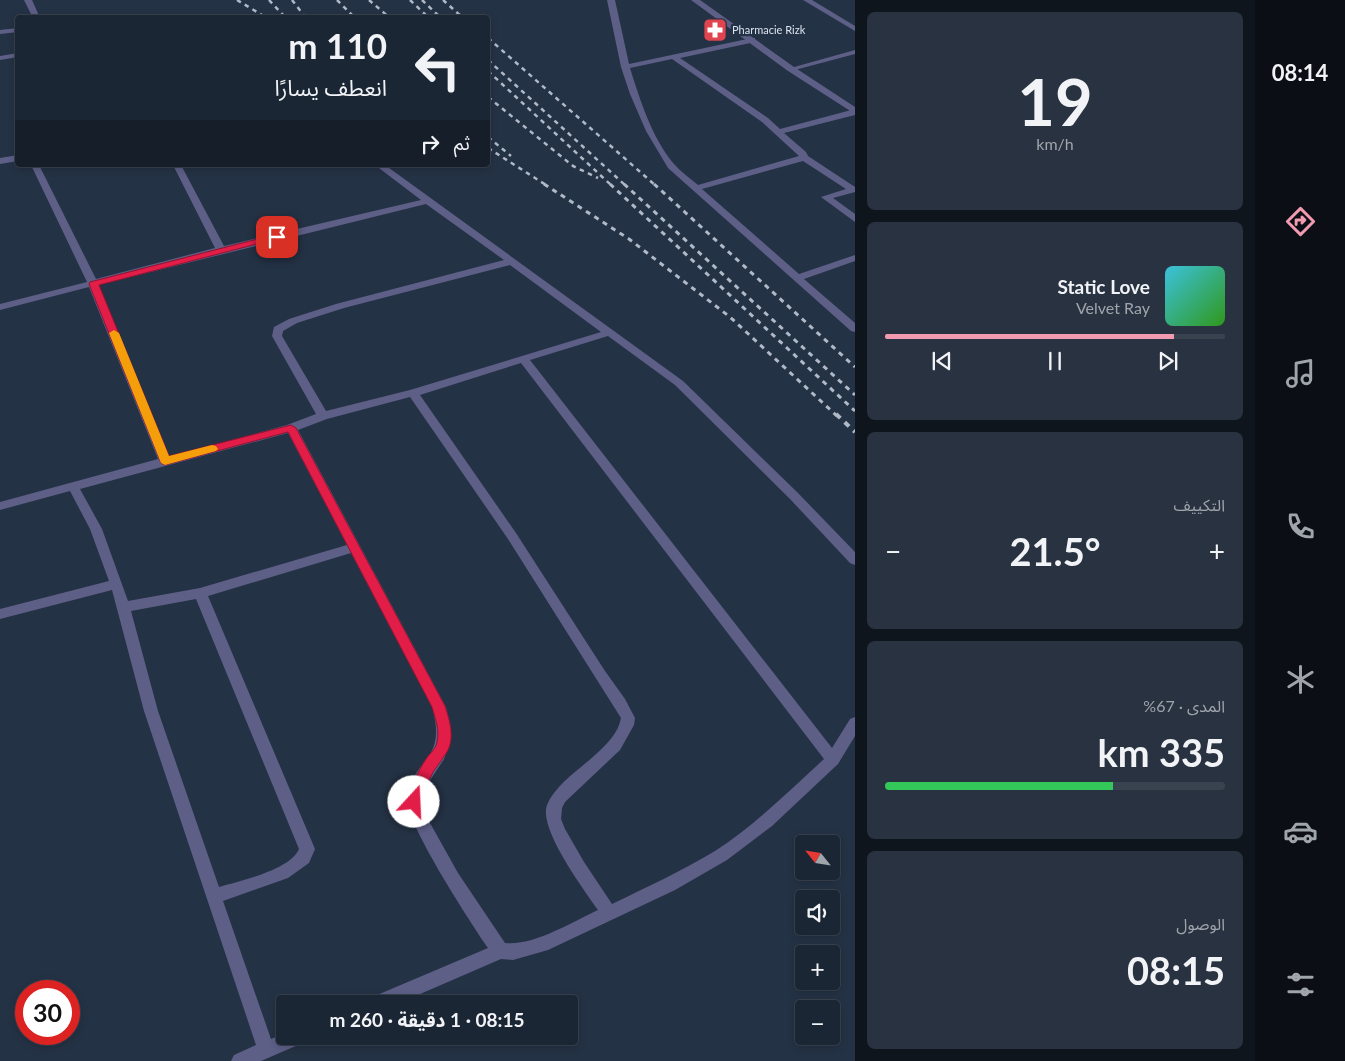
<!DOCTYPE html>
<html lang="ar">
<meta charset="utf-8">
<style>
:root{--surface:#1b2634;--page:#283240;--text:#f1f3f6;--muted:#a0a5ac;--line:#39434f;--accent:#f29ab0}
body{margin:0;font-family:Lato,"Noto Sans Arabic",sans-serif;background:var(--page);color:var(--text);direction:rtl;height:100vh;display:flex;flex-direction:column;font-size:19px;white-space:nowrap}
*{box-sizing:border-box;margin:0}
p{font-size:16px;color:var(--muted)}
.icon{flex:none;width:28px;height:28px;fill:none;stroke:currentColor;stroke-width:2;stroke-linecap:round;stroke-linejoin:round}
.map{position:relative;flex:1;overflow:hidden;direction:ltr}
.sheet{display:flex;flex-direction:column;gap:12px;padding:12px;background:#0f151d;width:400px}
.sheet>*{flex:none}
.top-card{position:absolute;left:15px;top:15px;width:475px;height:152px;border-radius:5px;box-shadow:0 2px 8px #0003,0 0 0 1px var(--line);direction:rtl;background:#1b2634;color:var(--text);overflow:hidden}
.needle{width:32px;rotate:300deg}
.fabs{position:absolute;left:795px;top:835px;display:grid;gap:10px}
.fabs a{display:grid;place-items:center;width:45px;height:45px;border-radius:5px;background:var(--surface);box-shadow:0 2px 8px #0003,0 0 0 1px var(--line);font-size:25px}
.speed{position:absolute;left:15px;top:980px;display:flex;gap:10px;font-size:25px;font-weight:700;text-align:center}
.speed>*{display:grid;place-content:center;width:65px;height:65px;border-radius:50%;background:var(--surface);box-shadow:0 2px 8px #0003,0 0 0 1px var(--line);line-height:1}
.speed .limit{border:8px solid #d22;background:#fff;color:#111}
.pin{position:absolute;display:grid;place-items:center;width:42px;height:42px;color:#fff;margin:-21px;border-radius:10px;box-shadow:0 2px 8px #0006}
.me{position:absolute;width:55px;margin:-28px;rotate:20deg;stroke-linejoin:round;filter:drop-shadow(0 0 4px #0008)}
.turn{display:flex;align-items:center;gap:18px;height:105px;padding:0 20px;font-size:22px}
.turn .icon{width:65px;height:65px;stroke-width:2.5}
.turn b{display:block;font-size:35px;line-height:42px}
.then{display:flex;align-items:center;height:48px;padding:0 20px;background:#0003;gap:10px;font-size:19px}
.big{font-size:38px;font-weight:700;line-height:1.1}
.sheet .tile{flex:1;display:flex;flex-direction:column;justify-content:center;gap:8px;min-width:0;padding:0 18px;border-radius:8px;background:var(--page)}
.sheet .dial{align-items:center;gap:0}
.dial b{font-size:65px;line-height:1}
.song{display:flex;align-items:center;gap:15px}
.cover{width:60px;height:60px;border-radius:8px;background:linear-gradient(135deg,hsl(190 70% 55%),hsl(110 70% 35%))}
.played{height:5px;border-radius:2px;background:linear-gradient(90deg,var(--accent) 85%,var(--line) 85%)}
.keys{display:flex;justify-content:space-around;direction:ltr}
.heat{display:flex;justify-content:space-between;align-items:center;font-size:28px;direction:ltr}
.charge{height:8px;border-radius:4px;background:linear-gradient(90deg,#34c759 67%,var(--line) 0)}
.trip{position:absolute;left:276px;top:995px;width:302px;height:50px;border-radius:5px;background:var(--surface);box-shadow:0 2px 8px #0003,0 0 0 1px var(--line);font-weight:700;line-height:50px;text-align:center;direction:rtl}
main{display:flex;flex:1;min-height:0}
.tabs{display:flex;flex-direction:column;width:90px;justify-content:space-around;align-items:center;background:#0b0f15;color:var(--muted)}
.tabs .icon{width:35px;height:35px}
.tabs .active{color:var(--accent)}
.tabs b{font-size:22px;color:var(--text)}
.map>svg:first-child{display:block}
</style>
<main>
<nav class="tabs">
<b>08:14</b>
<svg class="icon active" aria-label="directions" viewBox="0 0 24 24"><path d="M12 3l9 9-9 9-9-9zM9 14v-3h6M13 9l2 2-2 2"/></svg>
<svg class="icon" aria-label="music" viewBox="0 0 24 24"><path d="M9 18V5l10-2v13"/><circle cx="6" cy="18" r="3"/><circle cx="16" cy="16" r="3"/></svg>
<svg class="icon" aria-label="phone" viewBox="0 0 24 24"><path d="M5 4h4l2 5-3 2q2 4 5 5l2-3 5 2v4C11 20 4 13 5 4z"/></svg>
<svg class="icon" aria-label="climate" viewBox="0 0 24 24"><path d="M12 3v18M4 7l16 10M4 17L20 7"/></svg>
<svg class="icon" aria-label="car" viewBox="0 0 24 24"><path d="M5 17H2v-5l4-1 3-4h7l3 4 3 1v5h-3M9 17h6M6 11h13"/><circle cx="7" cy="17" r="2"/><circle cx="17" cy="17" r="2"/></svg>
<svg class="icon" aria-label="filters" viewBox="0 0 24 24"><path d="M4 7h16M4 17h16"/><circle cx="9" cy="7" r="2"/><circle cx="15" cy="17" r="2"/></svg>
</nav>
<section class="sheet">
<div class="tile dial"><b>19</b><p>km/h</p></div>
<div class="tile">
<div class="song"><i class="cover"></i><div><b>Static Love</b><p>Velvet Ray</p></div></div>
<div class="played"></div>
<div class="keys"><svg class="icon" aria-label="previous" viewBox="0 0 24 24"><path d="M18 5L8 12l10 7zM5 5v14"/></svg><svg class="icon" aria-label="pause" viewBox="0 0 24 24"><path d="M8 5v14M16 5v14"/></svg><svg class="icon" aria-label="next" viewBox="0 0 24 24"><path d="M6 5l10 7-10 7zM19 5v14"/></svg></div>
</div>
<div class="tile"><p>التكييف</p>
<div class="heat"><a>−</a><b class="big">21.5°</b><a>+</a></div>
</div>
<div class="tile"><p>المدى · 67%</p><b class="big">335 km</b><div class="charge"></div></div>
<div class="tile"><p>الوصول</p><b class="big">08:15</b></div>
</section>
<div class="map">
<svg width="855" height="1061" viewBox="0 0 855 1061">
<rect width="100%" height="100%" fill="#243245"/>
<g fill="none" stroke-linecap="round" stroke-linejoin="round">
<path fill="#5e5f87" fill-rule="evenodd" d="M24,0H32L40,18H33Z
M607,0H615L629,64L752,38H755V42L680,58L768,118L780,129L855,109V115L784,133L806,152L808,156L855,187V192L833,198L855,214V222L821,197L846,189L803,161L702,189L799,274L855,255V261L804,279L855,323V332L851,331L668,168L646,131L630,94L621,67ZM672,59L762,122L799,156L698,185C690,178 681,172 674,164C652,138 640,100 630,68Z
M803,0H812L855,26V31Z
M18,28V32L0,34V30Z
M855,50V54L791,71L787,69Z
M18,53V57L0,60V56Z
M18,155V161L0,164V158Z
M31,165H39L96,279L215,248L173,165H181L224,246L421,200L375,165H385L683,381L798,493L855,552V565L850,563L790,499L675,385L608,336L530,360L832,748L850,719L855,717V736L838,764L772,826L727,860L675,890L548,950L513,960L501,959L397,1004H368L370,998L488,948C472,925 404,821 407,798C412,757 448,763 432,707L351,553L208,596L315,849L309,863L288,878L223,901L271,1039L285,1033V1036H308L305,1042L261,1061H231L234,1055L256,1045L144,711L112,590L0,619V609L109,581L90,529L70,491L0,510V502L158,459L89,287L0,310V304L87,282ZM426,204L504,260L336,304L289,319L274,327L272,336L316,414L287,425L169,457L98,285ZM510,265L601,332L410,390L326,411L282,336L283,331L297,323L344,308ZM521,363L824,759C789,791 755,825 715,851C682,871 647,887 612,904L584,862L565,829L561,819L562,808L565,802L620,750L634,725L635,718L625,699L605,671L516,533L420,395ZM410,397L508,539L621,718C618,734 606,745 595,755C580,769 555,785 547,805C538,828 584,890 598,910C572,922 534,946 505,943L458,873L425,814L422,806L425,788L444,759L451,740V727L446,707L298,430L327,419ZM288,433L347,545L200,588L128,601L102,529L80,489ZM196,599L299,849C290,870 240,881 219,887L158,711L131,611Z"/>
<path fill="#5e5f87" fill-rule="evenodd" d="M691,0H700L794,67L855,107V114L788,71Z"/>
<path stroke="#afb9c7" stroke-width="2.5" stroke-dasharray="4.5 4.5" stroke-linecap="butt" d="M237,0L267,18
M269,0L286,18
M292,0L306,18
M337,0L355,18
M369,0L390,18
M410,0L429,18
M422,0L441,18
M443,0L463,18
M488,38L655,185
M488,60L625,185
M488,71L611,185
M488,97L573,166L598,178
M488,137L511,156
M488,148L546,185"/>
<path stroke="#afb9c7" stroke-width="3" stroke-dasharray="5 5" stroke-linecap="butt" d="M544,184L629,239L730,317L837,416
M610,184L855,411
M624,184L855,395
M654,184L855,367"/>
<path stroke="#afb9c7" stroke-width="4" stroke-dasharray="6 6" stroke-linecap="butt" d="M836,414L855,432"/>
</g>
<path fill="#e11d48" stroke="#92132f" d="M277,234L280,235V238L99,285L169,456L291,425L296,428L445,706C450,722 456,740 445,755C440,763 434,769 430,778C425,787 423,797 418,807L414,809L409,807L407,802C412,787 417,772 426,759C430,753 436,749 437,742C440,730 435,718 432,707L288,432L165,465L161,463L89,284L90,282Z"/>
<path fill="#f59e0b" d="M114,330L119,333L169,456L212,445L216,446L218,449L216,451L165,465L161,463L109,333Z"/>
<defs>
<g id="pharmacy-square" transform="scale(1.25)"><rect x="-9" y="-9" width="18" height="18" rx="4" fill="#e0444e" stroke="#243245"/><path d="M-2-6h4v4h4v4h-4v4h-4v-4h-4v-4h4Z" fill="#fff"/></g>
</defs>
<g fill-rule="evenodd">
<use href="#pharmacy-square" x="715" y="30"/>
</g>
<g text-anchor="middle" stroke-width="4.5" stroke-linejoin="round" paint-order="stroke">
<g font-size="11" fill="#dae3f0" stroke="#243245" text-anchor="start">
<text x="732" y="34">Pharmacie Rizk</text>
</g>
</g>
</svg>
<div class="fabs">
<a><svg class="needle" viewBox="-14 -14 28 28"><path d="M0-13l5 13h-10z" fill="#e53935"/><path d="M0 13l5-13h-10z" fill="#a0a5ac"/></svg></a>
<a><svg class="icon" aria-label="sound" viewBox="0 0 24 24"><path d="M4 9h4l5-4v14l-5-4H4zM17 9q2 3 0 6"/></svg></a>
<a>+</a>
<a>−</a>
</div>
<div class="speed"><div class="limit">30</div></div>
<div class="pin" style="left:277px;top:237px;background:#d93025"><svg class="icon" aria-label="arrive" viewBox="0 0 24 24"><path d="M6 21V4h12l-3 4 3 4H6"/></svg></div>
<svg class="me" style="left:414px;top:802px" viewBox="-20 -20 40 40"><circle r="19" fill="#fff"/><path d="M0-13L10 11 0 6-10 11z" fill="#e11d48"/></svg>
<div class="trip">08:15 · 1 دقيقة · 260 m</div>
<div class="top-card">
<div class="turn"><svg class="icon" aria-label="left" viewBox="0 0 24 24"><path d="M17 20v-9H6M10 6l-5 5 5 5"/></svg><div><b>110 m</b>انعطف يسارًا</div></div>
<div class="then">ثم<svg class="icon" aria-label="right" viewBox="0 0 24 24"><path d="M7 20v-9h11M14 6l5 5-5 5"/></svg></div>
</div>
</div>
</main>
